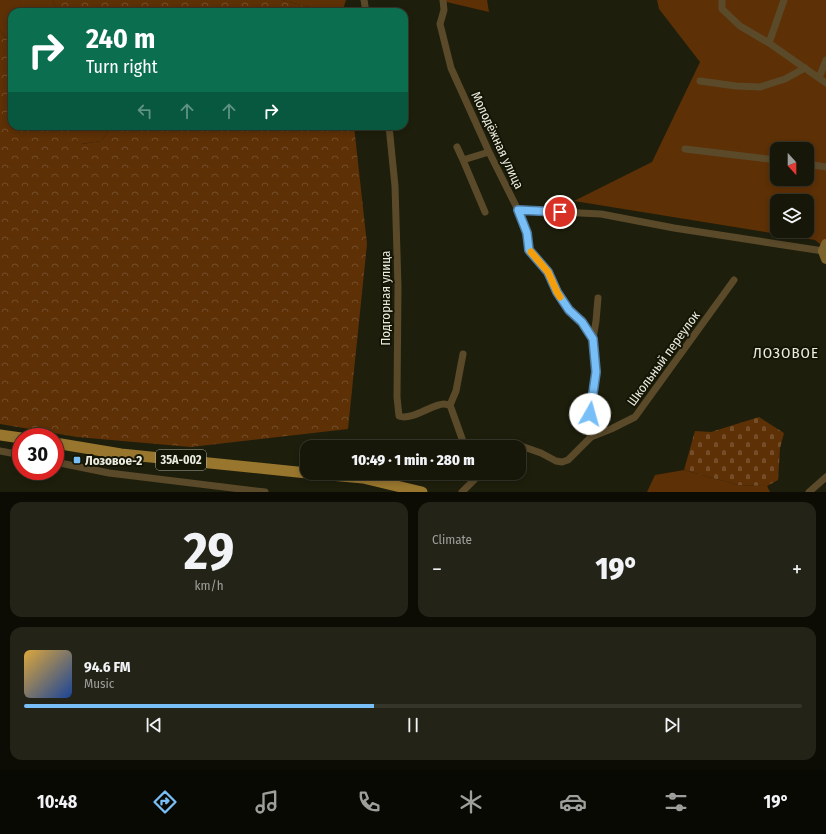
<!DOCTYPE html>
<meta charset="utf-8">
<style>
:root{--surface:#161609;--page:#232317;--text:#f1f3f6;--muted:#9e9f9c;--line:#35352a;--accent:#78bff7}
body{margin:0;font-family:"Fira Sans Condensed",sans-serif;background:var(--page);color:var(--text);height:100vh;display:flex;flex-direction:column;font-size:15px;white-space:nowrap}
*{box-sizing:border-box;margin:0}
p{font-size:13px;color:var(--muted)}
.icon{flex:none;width:22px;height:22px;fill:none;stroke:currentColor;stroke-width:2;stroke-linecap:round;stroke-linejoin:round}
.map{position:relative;height:492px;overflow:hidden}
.drawer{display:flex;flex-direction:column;gap:10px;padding:10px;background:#0c0c05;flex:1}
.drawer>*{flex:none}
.top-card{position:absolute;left:8px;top:8px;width:400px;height:122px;border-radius:12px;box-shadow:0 2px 6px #0003,0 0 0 1px var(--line);background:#0b6e4f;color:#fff;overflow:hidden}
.needle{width:26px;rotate:159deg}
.controls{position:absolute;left:770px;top:142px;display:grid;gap:8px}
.controls a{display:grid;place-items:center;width:44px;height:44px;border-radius:8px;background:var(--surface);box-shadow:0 2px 6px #0003,0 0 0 1px var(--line);font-size:20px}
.speed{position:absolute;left:12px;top:428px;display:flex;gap:8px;font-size:20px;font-weight:700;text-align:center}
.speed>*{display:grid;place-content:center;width:52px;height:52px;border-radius:50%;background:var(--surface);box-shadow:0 2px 6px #0003,0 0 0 1px var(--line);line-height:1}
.speed .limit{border:6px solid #d22;background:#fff;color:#111}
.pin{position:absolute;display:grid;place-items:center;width:34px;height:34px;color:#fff;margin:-17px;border:2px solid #fff;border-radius:50%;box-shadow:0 1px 4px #0007}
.me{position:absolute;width:44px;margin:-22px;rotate:7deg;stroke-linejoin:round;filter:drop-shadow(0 0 3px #0008)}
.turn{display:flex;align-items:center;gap:14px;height:84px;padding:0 12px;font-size:18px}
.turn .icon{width:52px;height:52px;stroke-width:2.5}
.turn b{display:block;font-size:28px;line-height:34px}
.lanes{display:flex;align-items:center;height:38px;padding:0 12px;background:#0003;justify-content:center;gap:20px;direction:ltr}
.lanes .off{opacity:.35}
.big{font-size:30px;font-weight:800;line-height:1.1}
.drawer .card{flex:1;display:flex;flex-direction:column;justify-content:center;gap:6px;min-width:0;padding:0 14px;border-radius:12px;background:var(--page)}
.drawer .dial{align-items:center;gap:0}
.dial b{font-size:52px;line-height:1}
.song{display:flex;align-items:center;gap:12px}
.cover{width:48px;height:48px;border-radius:6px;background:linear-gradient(135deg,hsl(40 70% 55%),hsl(220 70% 35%))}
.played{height:4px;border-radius:2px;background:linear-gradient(90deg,var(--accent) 45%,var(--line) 45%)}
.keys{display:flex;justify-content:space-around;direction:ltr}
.heat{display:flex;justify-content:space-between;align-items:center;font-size:22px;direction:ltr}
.drawer .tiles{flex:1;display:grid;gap:10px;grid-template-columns:1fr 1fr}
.card:last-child{grid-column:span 2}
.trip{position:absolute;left:300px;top:440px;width:226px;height:40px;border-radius:12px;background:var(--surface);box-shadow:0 2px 6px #0003,0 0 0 1px var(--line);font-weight:800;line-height:40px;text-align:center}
.menu{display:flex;height:64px;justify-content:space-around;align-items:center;background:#090904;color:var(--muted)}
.menu .icon{width:28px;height:28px}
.menu .current{color:var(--accent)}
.menu b{font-size:18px;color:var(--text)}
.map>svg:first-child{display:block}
</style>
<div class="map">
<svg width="826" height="492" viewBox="0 0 826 492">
<defs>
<pattern id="forest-crowns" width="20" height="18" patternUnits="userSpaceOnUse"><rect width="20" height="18" fill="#5d3006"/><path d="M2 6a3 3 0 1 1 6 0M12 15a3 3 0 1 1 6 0" fill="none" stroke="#744e2a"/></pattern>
<pattern id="cemetery-stones" width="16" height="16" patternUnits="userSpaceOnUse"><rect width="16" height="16" fill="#5d3006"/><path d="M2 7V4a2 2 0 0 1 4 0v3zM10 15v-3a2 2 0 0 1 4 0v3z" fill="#744e2a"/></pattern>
</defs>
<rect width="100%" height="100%" fill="#1e1e0c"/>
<path fill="#5d3006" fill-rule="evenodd" d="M0,0H52L59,12H12V45L0,31Z
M282,0H346L342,12H329Z
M438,0H487L489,12Z
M657,0H826V249L815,240L574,201L652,162L700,62L659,9ZM777,149H807V179H777ZM777,201H807V231H777Z
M65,126H113L101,141L81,144Z
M684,470L738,485L767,486L770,492H647L655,475Z"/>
<path fill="url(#forest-crowns)" d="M52,0H282L329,12H59Z
M0,31L12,45V126H65L82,144L101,141L113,126H354L367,244L348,429L191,447L77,437L0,424Z"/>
<path fill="url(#cemetery-stones)" d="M759,417L784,433L780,448L778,480L767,486L738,485L684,470L695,431L711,432Z"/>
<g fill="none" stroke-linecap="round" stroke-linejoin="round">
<path stroke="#5a4a2a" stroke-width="7" d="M364,0L366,12
M443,0L444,10L440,24L451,68L489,152L518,210L527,233L529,250L548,272L557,292L569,310L582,322L593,339L596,372L588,430L591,437
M722,0V9L740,26L769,43L826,83
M769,43L784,0
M819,78L826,60
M700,81L736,86L760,87L785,79L805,68
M389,126L395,186L398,287L397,397L399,416C412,421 432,404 444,404C446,404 448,405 450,405
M457,147L463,160L489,152
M685,149L777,160
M463,160L485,212
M807,164L826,167
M518,210L601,214L674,228L823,251
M593,339L596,321L598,298
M463,354L456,391L450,405L465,447
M518,447L521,446L541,453L556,461L562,462L568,460L591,437L611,429L635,417L734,280
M0,451L21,455
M55,462L109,473L265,492
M462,492L481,473
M809,492L826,477"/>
<path stroke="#7d632c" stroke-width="10" d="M826,244L823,251L826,259"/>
<path stroke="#98762d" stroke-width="11" d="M0,435L21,438
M55,443L121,454L307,473
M309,473L363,478L422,492"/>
</g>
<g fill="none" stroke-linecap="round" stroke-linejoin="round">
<g stroke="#4e7ca1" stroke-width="10">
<path id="route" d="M560,212L518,210L527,233L529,250L548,272L557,292L569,310L582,322L593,339L596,372L590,414"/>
</g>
<use href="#route" stroke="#78bff7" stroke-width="7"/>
<path stroke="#f59e0b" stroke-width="7" d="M531,252L548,272L557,292L560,297"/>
</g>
<rect fill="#78bff7" stroke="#141504" stroke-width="1.5" x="73" y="456" width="8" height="8" rx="2"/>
<g text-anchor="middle" stroke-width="4" stroke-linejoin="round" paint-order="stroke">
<rect fill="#141504" stroke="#aaac9e" stroke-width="1" x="156" y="450" width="50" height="20" rx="3"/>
<g font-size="12" font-weight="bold" fill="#ebece0">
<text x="181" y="464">35А-002</text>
</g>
<g font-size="13" fill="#ebece0" stroke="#141504">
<text transform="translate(498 140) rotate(65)" y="5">Молодёжная улица</text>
<text transform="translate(385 298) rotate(-90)" y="5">Подгорная улица</text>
<text transform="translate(663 358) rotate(-54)" y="5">Школьный переулок</text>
</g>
<g font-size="13" font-weight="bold" fill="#ebece0" stroke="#141504" text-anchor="start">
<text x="85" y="465">Лозовое-2</text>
</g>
<g font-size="15" letter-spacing="1" fill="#ebece0" stroke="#141504">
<text x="786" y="358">ЛОЗОВОЕ</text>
</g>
</g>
</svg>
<div class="controls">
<a><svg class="needle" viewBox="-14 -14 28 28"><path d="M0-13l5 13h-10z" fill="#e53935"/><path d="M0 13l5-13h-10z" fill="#9e9f9c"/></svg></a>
<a><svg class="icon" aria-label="layers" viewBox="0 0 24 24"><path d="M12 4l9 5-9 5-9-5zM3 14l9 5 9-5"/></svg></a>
</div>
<div class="speed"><div class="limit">30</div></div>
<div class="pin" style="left:560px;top:212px;background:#d93025"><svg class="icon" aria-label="arrive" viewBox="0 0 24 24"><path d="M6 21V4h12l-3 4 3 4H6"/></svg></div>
<svg class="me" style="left:590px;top:414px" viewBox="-20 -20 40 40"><circle r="19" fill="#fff"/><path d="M0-13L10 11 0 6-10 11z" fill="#78bff7"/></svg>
<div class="trip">10:49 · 1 min · 280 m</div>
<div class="top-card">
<div class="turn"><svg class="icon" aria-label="right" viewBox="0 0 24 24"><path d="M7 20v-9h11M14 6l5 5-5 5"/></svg><div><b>240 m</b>Turn right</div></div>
<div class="lanes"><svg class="icon off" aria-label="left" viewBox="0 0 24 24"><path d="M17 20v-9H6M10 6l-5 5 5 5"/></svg><svg class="icon off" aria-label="ahead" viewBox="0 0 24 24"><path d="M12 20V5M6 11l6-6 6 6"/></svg><svg class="icon off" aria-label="ahead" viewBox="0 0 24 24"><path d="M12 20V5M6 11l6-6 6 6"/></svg><svg class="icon" aria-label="right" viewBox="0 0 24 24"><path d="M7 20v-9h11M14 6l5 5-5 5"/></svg></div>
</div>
</div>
<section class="drawer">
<div class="tiles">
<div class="card dial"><b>29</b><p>km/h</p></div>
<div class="card"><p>Climate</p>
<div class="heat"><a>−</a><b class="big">19°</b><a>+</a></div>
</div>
<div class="card">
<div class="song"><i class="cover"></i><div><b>94.6 FM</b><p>Music</p></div></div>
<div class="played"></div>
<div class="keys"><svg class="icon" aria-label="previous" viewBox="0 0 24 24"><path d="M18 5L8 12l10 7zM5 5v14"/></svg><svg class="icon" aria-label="pause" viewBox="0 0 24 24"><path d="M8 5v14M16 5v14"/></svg><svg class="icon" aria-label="next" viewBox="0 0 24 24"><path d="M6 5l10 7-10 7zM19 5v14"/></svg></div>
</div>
</div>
</section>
<nav class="menu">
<b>10:48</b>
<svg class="icon current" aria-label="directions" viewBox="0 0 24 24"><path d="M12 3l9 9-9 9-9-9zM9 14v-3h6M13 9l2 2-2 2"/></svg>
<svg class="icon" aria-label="music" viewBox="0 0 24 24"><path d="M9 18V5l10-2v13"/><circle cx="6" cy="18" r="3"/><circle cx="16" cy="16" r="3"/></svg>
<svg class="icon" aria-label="phone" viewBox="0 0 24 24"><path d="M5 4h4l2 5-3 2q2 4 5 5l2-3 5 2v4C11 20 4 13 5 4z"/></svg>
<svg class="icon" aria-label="climate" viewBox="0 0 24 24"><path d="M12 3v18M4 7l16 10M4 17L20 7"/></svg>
<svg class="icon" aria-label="car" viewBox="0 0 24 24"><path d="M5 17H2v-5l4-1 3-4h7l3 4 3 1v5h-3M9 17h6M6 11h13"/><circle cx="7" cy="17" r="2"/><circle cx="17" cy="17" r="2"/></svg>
<svg class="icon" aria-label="filters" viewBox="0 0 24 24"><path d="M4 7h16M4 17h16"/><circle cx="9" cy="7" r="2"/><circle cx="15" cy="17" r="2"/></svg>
<b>19°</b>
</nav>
